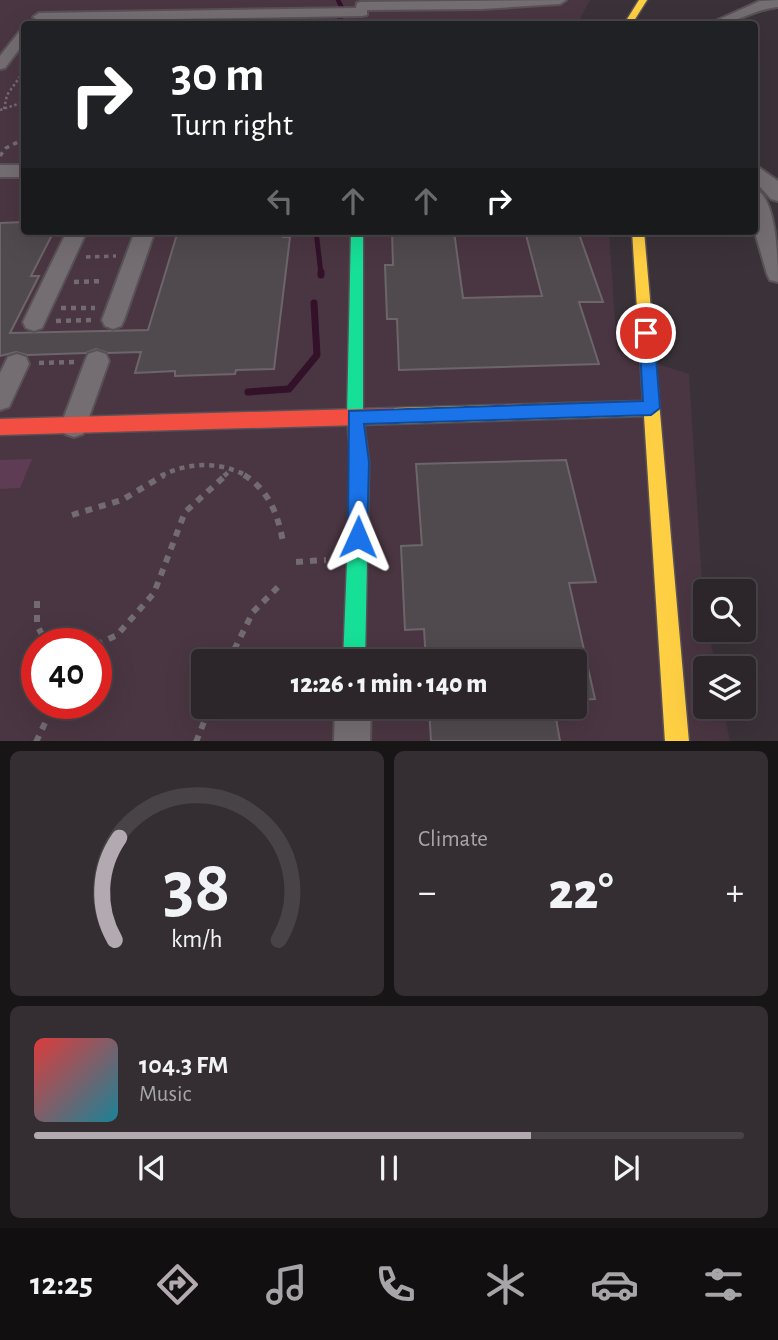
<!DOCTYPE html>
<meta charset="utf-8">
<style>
:root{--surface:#2c262a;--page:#342e32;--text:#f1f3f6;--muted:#a6a5a8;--line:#484347;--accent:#b2aab0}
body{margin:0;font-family:"Alegreya Sans",sans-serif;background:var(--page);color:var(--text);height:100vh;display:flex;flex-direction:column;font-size:26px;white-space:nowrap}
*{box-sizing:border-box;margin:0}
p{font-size:23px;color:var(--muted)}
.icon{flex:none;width:38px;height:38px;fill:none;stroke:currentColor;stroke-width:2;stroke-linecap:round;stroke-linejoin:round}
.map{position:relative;height:741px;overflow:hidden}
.side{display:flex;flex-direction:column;gap:10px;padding:10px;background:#181517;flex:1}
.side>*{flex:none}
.banner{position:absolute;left:21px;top:21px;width:737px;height:214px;border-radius:7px;box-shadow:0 7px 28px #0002,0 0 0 2px var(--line);background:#202124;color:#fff;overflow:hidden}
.tools{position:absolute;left:693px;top:579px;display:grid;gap:14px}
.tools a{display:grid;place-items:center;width:63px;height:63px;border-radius:7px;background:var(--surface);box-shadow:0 7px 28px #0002,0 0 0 2px var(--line);font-size:35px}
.speed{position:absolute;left:21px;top:628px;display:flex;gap:14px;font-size:35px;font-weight:700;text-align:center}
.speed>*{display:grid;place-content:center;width:91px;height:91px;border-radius:50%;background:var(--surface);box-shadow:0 7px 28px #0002,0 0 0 2px var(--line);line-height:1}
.speed .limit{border:10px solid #d22;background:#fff;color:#111}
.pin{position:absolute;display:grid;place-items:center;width:60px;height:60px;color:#fff;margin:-30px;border:4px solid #fff;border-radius:50%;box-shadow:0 2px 7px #0007}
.me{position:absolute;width:77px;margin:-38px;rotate:1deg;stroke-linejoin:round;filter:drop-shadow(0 0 5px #0008)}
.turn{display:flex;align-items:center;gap:24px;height:147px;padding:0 35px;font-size:32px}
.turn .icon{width:91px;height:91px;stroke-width:2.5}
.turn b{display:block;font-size:49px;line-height:60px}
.lanes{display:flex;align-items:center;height:66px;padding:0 35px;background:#0003;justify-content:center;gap:35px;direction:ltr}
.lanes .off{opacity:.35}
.big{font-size:52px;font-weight:800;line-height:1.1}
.side .card{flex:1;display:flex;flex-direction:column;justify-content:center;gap:10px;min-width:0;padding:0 24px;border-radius:10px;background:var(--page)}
.side .dial{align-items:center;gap:0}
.dial svg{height:182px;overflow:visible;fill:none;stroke:var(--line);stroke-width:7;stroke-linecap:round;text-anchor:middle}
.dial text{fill:var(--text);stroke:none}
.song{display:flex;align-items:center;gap:21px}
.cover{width:84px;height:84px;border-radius:10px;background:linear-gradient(135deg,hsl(0 70% 55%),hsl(190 70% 35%))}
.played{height:7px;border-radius:4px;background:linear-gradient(90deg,var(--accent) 70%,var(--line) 70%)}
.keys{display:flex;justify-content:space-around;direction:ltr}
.heat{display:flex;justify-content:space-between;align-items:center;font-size:38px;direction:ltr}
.side .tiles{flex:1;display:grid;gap:10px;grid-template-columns:1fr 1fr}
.card:last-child{grid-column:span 2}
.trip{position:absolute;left:191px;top:649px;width:396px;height:70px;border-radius:7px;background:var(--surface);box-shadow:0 7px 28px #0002,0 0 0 2px var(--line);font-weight:800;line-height:70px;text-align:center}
.tabs{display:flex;height:112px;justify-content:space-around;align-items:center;background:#120f11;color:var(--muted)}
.tabs .icon{width:49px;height:49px}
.tabs .on{color:var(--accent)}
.tabs b{font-size:32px;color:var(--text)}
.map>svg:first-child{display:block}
</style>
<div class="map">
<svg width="778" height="742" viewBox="0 0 778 742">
<rect width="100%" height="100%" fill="#3a3238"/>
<path fill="#4a3642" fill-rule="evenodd" d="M0,0H590L577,24H24V231H609L617,351L689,374L705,630H708L716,668H705V707H723L730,741H0ZM37,644H96V704H37ZM203,662H574V707H203Z"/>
<path fill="#5e3c53" d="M32,459L20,488L0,489V460Z"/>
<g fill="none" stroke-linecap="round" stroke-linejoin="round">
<path stroke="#321129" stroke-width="4.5" d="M338,0L342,8
M335,24L342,16"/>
<path stroke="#321129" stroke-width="5" d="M316,231L321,274"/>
<path stroke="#321129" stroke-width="7" d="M321,272V275
M248,392L289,389L317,355L314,303"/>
</g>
<path fill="#50494e" stroke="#6c656a" stroke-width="2" d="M24,222V231H54L31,276H39L10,333L148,330L178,231H284L283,237H290L274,369L236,370L235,374L175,376V371L135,373L141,352L108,353L96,349L86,353L27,355L16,352L0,356V223Z
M392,231H454L463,298L542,296L525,231H578L603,302H579L599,364L399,370L397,319H387L385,265H393Z
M566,460L596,582L569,583L595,699L574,700V662H426L424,629L405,630L401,546L422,545L416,464Z
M429,707H554L560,741H431Z"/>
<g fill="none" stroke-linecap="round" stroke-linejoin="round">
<g stroke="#585156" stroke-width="4">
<path id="street" d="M566,0L560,4L482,9L367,10V15L362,16L39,21L33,17L39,13L356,8L357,3L361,2Z
M778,0V7C753,9 734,26 709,24L760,1Z
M24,31V43L5,68L0,69V56L19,32Z
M754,164L778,181V201L771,199L754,180Z
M0,165H24V177H0Z
M754,189C777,195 778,262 778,282L770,280L767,274L754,229Z
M67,231H87L42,328L34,331L26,328L23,322Z
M135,231H155L124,320L121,326L113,329L105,326L102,320Z
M97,351L106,354L109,361L83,434L74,437L65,434L61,425L85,361L88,354Z
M17,354L26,357L29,364L9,407L0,410V373L8,357Z
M335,707H371L370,742H334Z"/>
</g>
<g stroke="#585156" stroke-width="3">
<path id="fast" d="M351,231H363V417L369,462L365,662H343L351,462L347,417Z"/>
</g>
<g stroke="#585156" stroke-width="3">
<path id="slow" d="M639,0H647L632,24H624Z
M632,231H644L689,742H665L644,416L393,424L387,421L385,416L387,411L393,408L643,401Z"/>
</g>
<g stroke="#585156" stroke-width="3">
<path id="jam" d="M393,408L399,411L401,416L399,421L393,424L0,435V419Z"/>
</g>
<path stroke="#726c70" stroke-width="2.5" stroke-dasharray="2.5 2.5" stroke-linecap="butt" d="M4,109L7,95L24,71
M0,110L24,102"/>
<path stroke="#726c70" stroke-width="3.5" stroke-dasharray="4.5 4.5" stroke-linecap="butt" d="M0,156L6,148L24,139
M97,234L123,233
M86,257L116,256"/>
<path stroke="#726c70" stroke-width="4.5" stroke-dasharray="5 5" stroke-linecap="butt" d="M74,282L104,281
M61,308H95
M56,321L92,320
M39,363L75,362
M161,476C188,462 220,461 247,476
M224,476L232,469"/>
<path stroke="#726c70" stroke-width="6" stroke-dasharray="7 7" stroke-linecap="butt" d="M244,475C269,490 278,515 283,542
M72,515L122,500L164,475
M296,562L326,560
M37,601V625L47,644
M96,645L117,635L154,593L185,512L226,475
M228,662L253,612L281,584
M36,742L54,704
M196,742L210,707"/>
<use href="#street" fill="#746e72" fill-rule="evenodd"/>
<use href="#fast" fill="#16e098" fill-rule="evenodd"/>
<use href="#slow" fill="#ffcf43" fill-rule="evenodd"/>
<use href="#jam" fill="#f24e42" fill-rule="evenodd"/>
</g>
<path fill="#1a73e8" stroke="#114b97" stroke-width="2" d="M646,327L654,333L660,408L651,415L364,424L369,462L367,537L365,543L358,546L351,543L348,537L349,411L643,401L639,333Z"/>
</svg>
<div class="tools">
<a><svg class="icon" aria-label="search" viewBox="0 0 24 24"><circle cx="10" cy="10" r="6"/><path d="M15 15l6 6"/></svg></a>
<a><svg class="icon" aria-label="layers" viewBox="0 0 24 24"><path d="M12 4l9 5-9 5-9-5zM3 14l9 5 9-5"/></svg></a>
</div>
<div class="speed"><div class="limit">40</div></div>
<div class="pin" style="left:646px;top:333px;background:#d93025"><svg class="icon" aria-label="arrive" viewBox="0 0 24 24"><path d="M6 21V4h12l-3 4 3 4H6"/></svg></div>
<svg class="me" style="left:358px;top:537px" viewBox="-20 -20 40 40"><path d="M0-17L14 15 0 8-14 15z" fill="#1a73e8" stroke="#fff" stroke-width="4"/></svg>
<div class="trip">12:26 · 1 min · 140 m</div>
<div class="banner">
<div class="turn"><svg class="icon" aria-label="right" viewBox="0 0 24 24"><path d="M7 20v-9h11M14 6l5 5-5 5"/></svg><div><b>30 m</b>Turn right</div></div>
<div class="lanes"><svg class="icon off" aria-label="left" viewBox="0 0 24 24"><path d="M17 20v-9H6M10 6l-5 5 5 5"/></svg><svg class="icon off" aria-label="ahead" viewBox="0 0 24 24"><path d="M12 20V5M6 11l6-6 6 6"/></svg><svg class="icon off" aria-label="ahead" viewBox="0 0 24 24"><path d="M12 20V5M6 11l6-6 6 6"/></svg><svg class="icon" aria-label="right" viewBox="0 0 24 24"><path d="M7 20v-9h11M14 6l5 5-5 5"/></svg></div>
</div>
</div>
<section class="side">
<div class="tiles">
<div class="card dial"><svg viewBox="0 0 100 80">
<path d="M14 69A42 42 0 1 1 86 69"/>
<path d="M14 69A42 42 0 0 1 16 24" stroke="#b2aab0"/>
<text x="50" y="56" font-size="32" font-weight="700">38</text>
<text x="50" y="72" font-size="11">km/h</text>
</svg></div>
<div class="card"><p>Climate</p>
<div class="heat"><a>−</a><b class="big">22°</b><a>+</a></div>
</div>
<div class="card">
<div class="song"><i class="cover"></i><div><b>104.3 FM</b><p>Music</p></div></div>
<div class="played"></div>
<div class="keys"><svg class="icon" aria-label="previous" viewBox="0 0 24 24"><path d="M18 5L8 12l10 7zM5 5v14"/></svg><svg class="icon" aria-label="pause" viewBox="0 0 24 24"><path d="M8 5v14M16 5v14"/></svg><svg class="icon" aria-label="next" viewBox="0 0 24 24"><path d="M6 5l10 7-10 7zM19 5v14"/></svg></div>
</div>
</div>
</section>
<nav class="tabs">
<b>12:25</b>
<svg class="icon on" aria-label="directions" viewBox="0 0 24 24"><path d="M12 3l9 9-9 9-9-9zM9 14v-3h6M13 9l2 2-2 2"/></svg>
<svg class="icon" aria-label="music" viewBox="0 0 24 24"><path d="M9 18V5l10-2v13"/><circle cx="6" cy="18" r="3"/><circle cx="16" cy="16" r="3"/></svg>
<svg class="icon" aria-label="phone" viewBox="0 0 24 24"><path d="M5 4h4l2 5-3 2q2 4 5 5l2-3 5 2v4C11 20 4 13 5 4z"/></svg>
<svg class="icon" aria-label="climate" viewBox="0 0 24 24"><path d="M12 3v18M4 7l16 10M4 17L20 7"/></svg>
<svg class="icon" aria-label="car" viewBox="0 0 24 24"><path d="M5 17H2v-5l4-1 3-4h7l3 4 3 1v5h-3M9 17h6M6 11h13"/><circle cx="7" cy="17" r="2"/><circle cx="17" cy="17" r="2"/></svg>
<svg class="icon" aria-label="filters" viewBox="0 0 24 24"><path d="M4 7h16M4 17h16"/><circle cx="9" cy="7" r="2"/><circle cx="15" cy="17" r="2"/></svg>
</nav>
